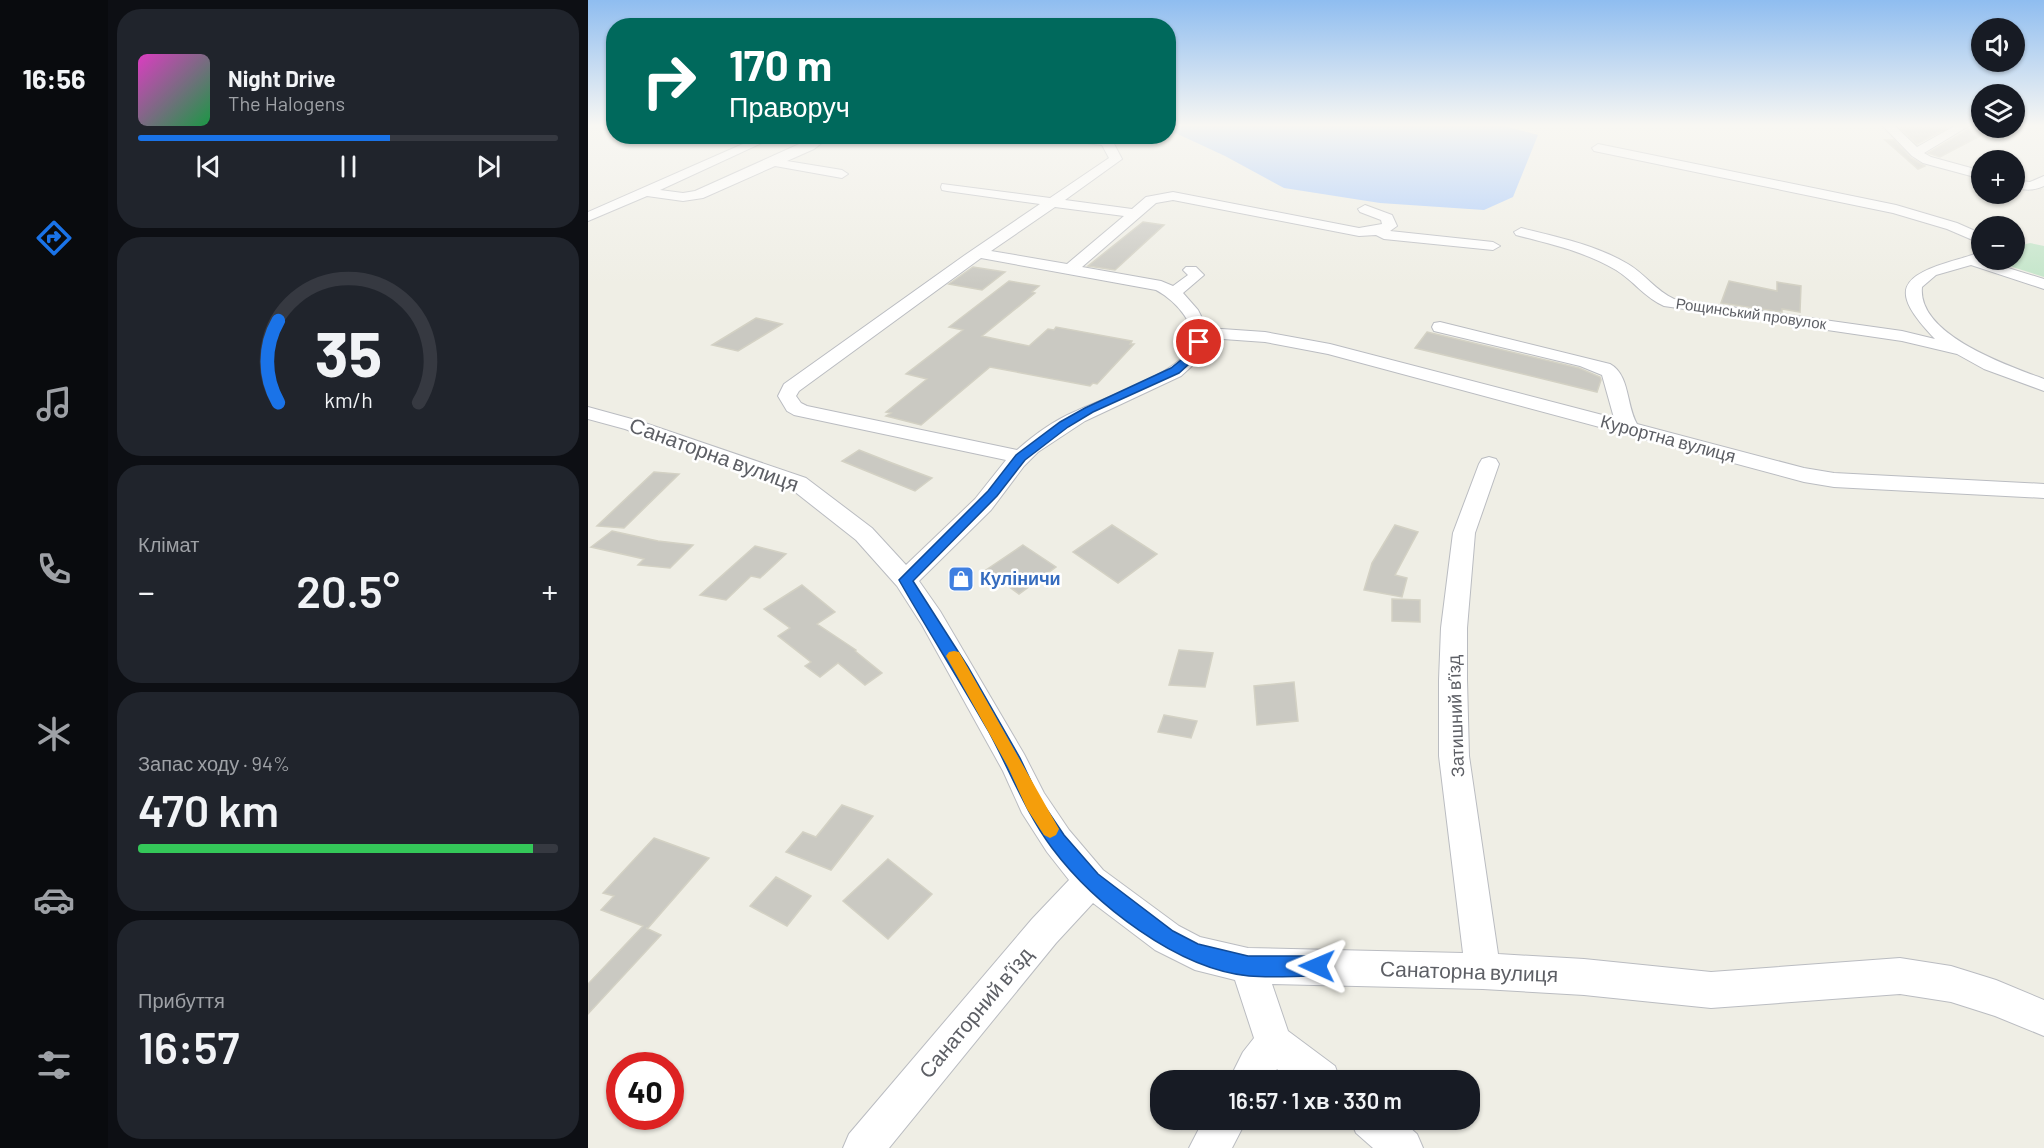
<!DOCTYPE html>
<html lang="uk">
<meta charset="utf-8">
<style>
:root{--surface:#171b24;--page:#20242c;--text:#f1f3f6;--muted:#9ea1a6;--line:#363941;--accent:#1a73e8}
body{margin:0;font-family:Barlow,sans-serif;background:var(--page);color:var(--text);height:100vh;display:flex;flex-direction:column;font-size:22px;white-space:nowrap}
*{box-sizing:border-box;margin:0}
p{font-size:20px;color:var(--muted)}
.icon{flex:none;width:33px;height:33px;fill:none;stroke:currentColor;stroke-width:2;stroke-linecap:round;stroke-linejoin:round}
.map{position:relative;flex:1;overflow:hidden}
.panel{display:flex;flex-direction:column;gap:9px;padding:9px;background:#0d0f14;width:480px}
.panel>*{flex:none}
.top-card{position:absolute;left:18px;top:18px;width:570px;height:126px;border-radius:24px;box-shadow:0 2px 4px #0004;background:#00695c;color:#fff;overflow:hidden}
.controls{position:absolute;left:1383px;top:18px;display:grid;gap:12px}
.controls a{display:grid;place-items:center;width:54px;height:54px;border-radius:50%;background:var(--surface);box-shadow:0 2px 4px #0004;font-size:30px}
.speed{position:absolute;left:18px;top:1052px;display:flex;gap:12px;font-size:30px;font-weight:700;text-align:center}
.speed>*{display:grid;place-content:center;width:78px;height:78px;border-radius:50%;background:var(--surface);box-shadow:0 2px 4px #0004;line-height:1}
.speed .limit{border:9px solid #d22;background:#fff;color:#111}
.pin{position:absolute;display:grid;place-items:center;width:51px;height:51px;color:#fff;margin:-26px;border:3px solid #fff;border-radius:50%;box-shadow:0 2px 6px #0007}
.me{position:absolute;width:66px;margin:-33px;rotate:271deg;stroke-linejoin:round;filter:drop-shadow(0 0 4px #0008)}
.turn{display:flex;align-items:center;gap:21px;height:126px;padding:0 24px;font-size:27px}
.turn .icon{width:78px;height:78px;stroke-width:2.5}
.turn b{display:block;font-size:42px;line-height:51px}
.big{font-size:45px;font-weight:600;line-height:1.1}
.panel .card{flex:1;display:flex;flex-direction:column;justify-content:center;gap:9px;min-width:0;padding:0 21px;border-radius:24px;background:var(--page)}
.panel .dial{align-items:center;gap:0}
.dial svg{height:156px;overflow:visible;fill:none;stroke:var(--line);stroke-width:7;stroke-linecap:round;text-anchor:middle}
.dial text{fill:var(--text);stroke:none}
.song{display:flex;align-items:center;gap:18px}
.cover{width:72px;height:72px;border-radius:9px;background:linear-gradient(135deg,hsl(310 70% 55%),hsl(140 70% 35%))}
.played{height:6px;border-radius:3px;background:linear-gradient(90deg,var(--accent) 60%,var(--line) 60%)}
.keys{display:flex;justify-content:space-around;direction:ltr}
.heat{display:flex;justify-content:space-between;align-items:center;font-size:33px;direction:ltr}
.charge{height:9px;border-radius:4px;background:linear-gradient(90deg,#34c759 94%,var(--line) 0)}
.trip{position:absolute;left:562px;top:1070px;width:330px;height:60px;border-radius:24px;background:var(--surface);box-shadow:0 2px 4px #0004;font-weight:600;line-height:60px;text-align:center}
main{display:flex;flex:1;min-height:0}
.tabs{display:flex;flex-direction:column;width:108px;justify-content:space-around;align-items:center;background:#090b0e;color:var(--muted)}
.tabs .icon{width:42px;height:42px}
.tabs .active{color:var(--accent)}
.tabs b{font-size:27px;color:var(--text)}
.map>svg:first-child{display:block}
</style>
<main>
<nav class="tabs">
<b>16:56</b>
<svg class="icon active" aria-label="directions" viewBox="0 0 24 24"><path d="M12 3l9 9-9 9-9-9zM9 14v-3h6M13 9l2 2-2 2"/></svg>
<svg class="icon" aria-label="music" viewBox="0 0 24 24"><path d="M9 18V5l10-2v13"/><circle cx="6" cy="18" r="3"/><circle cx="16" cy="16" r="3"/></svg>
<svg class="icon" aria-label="phone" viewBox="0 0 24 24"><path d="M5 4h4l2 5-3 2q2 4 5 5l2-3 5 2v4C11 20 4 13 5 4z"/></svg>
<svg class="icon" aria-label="climate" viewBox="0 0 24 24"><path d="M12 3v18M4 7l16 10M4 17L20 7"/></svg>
<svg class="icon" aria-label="car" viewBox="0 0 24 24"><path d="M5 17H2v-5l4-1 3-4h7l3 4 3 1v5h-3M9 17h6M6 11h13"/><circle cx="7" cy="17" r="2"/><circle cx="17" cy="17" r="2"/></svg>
<svg class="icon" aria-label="filters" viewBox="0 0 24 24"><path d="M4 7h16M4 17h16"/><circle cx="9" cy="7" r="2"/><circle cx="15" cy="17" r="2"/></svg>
</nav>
<section class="panel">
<div class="card">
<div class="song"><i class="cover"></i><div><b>Night Drive</b><p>The Halogens</p></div></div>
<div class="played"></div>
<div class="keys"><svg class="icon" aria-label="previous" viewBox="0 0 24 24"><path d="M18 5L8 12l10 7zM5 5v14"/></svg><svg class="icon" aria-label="pause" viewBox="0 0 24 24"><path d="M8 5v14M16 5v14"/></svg><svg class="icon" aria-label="next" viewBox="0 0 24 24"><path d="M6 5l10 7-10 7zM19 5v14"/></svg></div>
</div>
<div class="card dial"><svg viewBox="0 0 100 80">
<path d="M14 69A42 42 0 1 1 86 69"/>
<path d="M14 69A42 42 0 0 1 14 27" stroke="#1a73e8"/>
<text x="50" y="56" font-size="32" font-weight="700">35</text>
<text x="50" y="72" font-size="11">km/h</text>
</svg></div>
<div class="card"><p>Клімат</p>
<div class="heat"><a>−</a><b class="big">20.5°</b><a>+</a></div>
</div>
<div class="card"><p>Запас ходу · 94%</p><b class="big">470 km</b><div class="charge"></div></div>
<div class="card"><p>Прибуття</p><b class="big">16:57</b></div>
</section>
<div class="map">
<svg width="1456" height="1148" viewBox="0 0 1456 1148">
<rect width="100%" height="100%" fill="#efeee5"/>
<path fill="#c3e5c9" d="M1442,243L1456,246V277L1415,264L1416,260H1426L1427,247Z"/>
<path fill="#a9cafc" d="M581,124H908L950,135L925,197L896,210L792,203L696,188L637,156L581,130Z"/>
<path fill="#cac9c2" stroke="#d3d1c4" stroke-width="1.5" d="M1312,128H1359L1329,144Z
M1383,128H1407L1352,157L1340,153Z
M1297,140H1306L1323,158L1337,166L1330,169Z
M555,222L576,225L527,270L500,266Z
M385,267L417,272L394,290L361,284Z
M421,281L451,286L444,292L447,293L394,336L441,346L460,329L466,330L468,327L544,341L542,344H546L509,384L505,383L502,386L402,367L333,425L298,416L303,413L298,412L339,379L318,374L375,330L361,327Z
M1141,281L1189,291V282L1213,286L1212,312L1194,309V312L1133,303Z
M168,318L194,324L150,351L124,345Z
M839,332L991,368L1012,377L1013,380L1009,392L827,348Z
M271,450L304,463L344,478L327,491L254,461Z
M66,472L91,474L36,528L9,526Z
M524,525L569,554L530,583L485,552Z
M807,525L830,532L807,575L819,578L814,597L776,590L784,563Z
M24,531L70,541L105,545L82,568L50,565L56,559L3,547Z
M435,545L468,567L431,594L398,570Z
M167,546L198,554L172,578L163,576L138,600L112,595Z
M214,585L247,612L229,624L268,650L267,651L294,673L277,685L250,663L232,677L217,666L223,662L190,636L202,628L176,609Z
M804,599L832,600V622L804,621Z
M591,650L625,653L617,687L581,685Z
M706,682L710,721L669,725L666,686Z
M576,715L609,721L603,738L570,732Z
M254,805L285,816L243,870L198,852L215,832L228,837Z
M66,838L121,858L60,928H58L73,935L0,1014V984L55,926L13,910L26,896L15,893Z
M300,859L344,894L300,939L255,901Z
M188,877L223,896L199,926L162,906Z"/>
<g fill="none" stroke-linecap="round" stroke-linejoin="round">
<g stroke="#babcc1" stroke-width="2">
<path id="minor" d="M1293,124H1305L1329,147L1370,124H1384L1336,153L1343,157L1394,171V179L1335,163L1324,156Z
M173,136H189L72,190L95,193L107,191L229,136H243L226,149L199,161L254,170L260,174L254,178L187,166L115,198L95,201L59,196L0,221V212Z
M459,136C480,136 505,133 525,142L534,159L477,200L544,209L558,197L585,192L771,228L794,224L793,220L772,212L770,209L777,205L804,215L809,226L802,231L905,242L912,246L905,250L796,239L788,235L771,236L585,200L568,203L494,267L573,281L585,286L600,275L595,270L598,267H608L616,275L595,293L610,310L619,328L677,332L742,344L1026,418L1014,375L992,366L846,331L844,327L846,323L852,322L1022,364C1042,375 1038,405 1049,424L1216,468L1246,473L1456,484V498L1246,487L1216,482L740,354L677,342L621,338L615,356L593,376L497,421L450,452L436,466L403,510L331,581L352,611L436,754L456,793L481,830L515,870L591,926L612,937L660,948L875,953L851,756V680L853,628L865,533L891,464L894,459L901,457L908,459L911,464L887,533L879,628V680L881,756L910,954L996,959L1123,972L1312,958L1363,966L1408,980L1456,1000V1036L1407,1016L1363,1002L1312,994L1123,1008L996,995L895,989L684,984L700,1031L747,1066L752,1080H702L689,1069L681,1080H641L655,1052L666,1038L647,980L607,970L567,950L505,903L468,943L301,1148H255L261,1134L444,919L481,880L459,852L434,813L415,771L334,625L309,586L268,540L202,488L37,429L0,419V407L51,421L218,478L284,528L318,565L387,499L418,460L206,415L199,411L190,396L196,384L377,255L452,204L359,191L354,190L353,187L354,184L462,198L521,158L514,145L464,139ZM467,207L536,216L479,264L403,251ZM393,258L568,290C587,300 616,329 599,352C581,377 515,398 486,412C465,421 446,435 429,450L219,406L213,403L208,396L211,391Z
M1010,144L1308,205L1369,223L1394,234V244L1359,229L1305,213L1006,151L1004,148Z
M1456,176V186C1446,191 1437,190 1426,188V180L1442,182Z
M933,228C969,237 1008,245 1040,264C1057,274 1068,291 1086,299L1314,331L1347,339C1300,290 1311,276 1371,259C1379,257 1386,254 1394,252V260L1456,279V289L1383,265L1348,275L1334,287C1329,335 1421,366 1456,379V391L1396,369L1369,354L1314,341L1076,306C1057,298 1046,281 1028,270C998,252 962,244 928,235L926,232Z
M616,1119H659L644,1148H601Z
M762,1119H812L829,1134L835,1148H785L768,1133Z"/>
</g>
<use href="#minor" fill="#fff" fill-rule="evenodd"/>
</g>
<linearGradient id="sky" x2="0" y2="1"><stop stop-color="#8fbdf0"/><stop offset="0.44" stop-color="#f8f7f3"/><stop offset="1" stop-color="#f8f7f3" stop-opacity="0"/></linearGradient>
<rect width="1456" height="285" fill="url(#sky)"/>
<path fill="#1a73e8" stroke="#114b97" stroke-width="1.5" d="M608,340L616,342L612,354L591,373L505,412L480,427L437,460L409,496L325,581L380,667L432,758L451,798L476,835L510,874L585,931L610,944L660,956H729L736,959L739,966L736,973L729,976C706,976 683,978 661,976C589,969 506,904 464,848C438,813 422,771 401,732C372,681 340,631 311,580L400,491L428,455L472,422L497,408L583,368L604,351Z"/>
<path fill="#f59e0b" d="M366,651L371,652L471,829L468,835L462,838L456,835L439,809L420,767L358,656L361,652Z"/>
<defs>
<g id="shop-square" transform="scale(1.35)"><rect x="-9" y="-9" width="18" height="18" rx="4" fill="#3f7fe0" stroke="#fff"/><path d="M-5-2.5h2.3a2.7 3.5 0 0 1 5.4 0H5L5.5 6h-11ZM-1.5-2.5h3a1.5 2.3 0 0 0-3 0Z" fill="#fff"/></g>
</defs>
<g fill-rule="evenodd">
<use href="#shop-square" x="373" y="579"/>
</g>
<g text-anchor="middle" stroke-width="5" stroke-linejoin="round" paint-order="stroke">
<g font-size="15" fill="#5d5f65" stroke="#fff">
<text transform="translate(1163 314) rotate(8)" y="5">Рощинський провулок</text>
</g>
<g font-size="18" fill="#5d5f65" stroke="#fff">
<text transform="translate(1080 439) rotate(15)" y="6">Курортна вулиця</text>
<text transform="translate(868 716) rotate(-92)" y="6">Затишний в’їзд</text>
</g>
<g font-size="18" font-weight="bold" fill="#366cbe" stroke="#fff" text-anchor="start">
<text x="392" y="585">Куліничи</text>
</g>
<g font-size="21" fill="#5d5f65" stroke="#fff">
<text transform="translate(126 455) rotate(20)" y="7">Санаторна вулиця</text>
<text transform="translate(881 972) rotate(2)" y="7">Санаторна вулиця</text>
<text transform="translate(388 1013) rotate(-50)" y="7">Санаторний в’їзд</text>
</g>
</g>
</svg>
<div class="controls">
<a><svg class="icon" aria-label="sound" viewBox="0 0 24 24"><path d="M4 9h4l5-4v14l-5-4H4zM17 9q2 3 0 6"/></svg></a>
<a><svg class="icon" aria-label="layers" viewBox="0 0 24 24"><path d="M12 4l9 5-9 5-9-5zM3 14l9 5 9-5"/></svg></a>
<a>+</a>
<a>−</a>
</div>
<div class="speed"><div class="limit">40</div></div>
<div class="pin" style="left:611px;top:342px;background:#d93025"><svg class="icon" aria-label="arrive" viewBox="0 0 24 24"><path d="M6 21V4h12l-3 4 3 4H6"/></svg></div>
<svg class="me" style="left:729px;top:966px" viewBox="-20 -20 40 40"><path d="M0-17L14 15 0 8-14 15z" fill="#1a73e8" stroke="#fff" stroke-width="4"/></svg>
<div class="trip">16:57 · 1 хв · 330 m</div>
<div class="top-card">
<div class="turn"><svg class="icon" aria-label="right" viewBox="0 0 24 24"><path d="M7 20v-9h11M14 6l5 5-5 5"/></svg><div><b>170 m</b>Праворуч</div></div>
</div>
</div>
</main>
